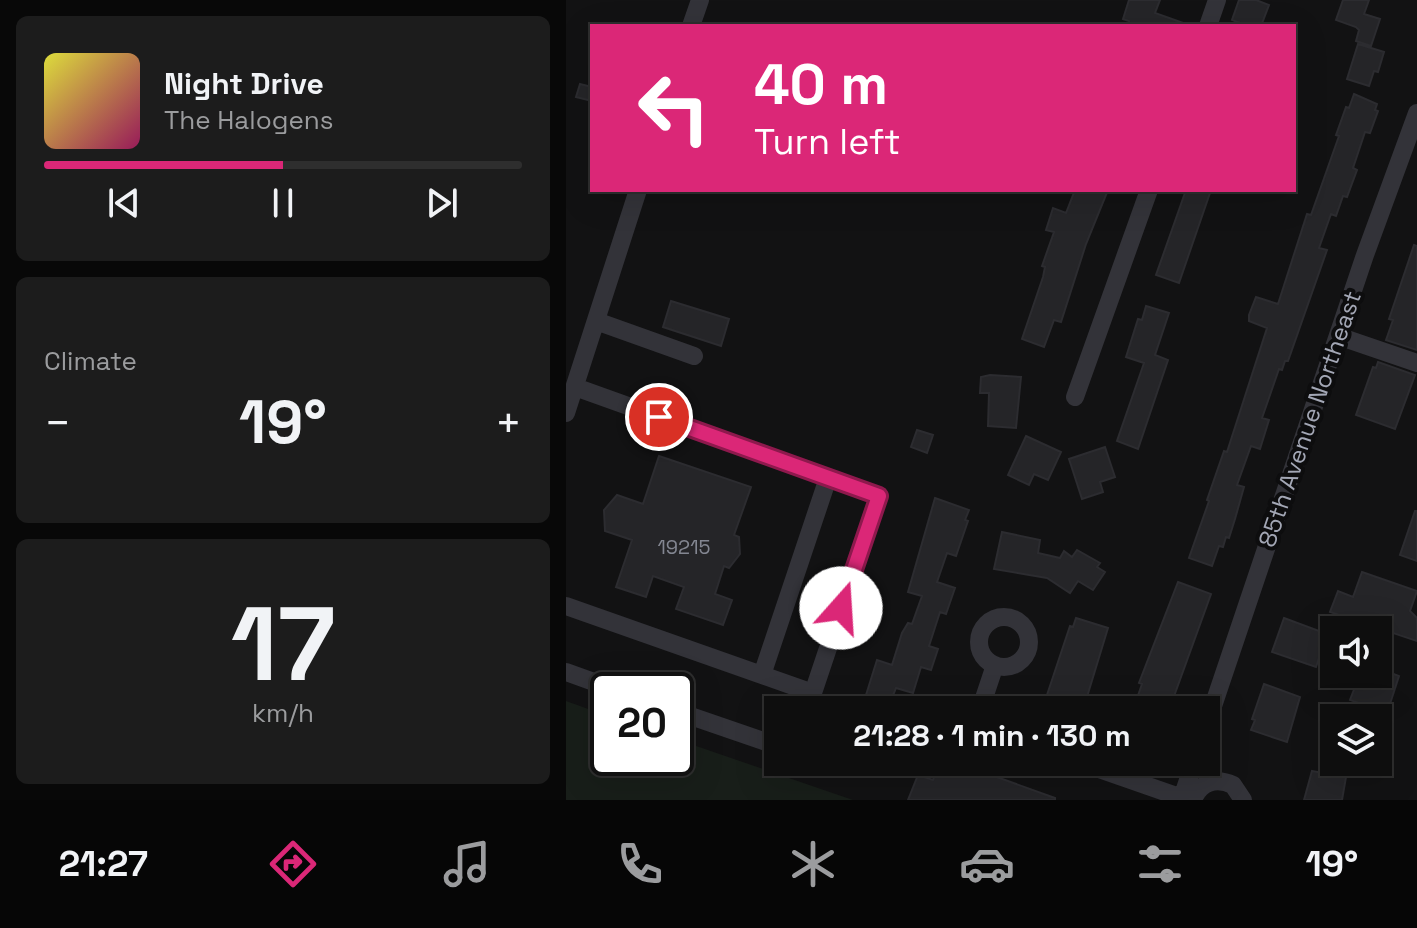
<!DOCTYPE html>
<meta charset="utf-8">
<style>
:root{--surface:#0e0e0e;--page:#1c1c1c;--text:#f1f3f6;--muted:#9b9c9e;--line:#2e2e2e;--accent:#db2777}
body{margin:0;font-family:"Space Grotesk",sans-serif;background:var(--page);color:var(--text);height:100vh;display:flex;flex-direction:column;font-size:30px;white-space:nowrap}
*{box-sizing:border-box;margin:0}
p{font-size:26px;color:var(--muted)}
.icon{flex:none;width:44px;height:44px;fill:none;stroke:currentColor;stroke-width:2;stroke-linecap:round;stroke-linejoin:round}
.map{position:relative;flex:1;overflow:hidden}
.details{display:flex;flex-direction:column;gap:16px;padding:16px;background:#080808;width:566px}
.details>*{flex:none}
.guide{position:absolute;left:24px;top:24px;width:706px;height:168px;border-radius:0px;box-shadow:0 8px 32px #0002,0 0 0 2px var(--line);background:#db2777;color:#fff;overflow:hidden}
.controls{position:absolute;left:754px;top:616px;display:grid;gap:16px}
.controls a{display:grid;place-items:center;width:72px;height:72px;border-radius:0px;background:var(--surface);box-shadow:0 8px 32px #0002,0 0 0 2px var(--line);font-size:40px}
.speed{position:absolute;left:24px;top:672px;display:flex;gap:16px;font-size:40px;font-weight:700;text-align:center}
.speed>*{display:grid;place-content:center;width:104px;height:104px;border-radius:50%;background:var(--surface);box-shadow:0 8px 32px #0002,0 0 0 2px var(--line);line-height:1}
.speed .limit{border:4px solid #111;border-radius:12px;background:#fff;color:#111}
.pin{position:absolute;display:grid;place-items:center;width:68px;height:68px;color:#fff;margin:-34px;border:4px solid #fff;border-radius:50%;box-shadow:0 2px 8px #0007}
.me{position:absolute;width:88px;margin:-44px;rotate:19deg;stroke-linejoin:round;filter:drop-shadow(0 0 6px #0008)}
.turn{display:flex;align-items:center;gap:28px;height:168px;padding:0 32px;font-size:36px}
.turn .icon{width:104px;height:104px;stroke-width:2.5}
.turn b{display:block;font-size:56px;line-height:68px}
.big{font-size:60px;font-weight:700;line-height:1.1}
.details .card{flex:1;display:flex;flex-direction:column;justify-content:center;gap:12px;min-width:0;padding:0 28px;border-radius:12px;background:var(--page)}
.details .dial{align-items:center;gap:0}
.dial b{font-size:104px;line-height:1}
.song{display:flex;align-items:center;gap:24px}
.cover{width:96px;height:96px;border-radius:12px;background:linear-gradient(135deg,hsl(60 70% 55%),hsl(330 70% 35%))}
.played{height:8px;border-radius:4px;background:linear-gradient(90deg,var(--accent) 50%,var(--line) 50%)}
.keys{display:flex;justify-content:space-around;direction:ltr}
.heat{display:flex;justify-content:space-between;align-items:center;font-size:44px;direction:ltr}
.trip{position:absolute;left:198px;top:696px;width:456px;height:80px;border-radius:0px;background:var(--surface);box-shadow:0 8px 32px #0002,0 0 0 2px var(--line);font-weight:700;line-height:80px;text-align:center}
.dock{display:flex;height:128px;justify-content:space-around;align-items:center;background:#060606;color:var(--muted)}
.dock .icon{width:56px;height:56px}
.dock .on{color:var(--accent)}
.dock b{font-size:36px;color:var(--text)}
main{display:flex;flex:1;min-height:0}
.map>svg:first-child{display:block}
</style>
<main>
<section class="details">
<div class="card">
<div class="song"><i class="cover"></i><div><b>Night Drive</b><p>The Halogens</p></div></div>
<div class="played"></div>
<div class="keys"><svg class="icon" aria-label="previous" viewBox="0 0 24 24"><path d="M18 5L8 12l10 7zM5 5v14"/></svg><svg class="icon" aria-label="pause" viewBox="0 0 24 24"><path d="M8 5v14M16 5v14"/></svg><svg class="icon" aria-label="next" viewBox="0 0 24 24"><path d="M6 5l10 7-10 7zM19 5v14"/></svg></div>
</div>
<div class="card"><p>Climate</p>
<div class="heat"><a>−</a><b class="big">19°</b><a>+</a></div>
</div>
<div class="card dial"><b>17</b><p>km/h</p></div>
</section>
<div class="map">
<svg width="851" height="800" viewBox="0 0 851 800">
<rect width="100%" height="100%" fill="#121213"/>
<path fill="#181e19" d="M0,701L42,716V758H110V739L287,800H0Z"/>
<path fill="#252528" stroke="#2c2c30" stroke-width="2" d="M563,0H594L589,13L620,24V26H561L563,21L557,19Z
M673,0H690L703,5L695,26H672L674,23L666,20Z
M777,0H803L798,14L814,19L805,46L790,41L793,30L790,27L770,20Z
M792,44L818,52L812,72L808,71L803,86L781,79Z
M14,84L26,87V101L10,97Z
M788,94L811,104L809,110L812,111L804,133L799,132L787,168L791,170L781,197L777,196L770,216L765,214L753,248L761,250L722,361H719L716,370L713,369L696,418L703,420L694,449L685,446L671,485L678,487L669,519L663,538L660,537L657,547L653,546L646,566L623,558L643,501L641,500L658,451L661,452L701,328L683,321V315L690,297L712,304L741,214L745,215L773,136L770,135L780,107L783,108Z
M509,190H542L520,244L495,322L488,320L478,347L456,339L477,277L479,267L476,266L488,232L480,230L487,208L500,213Z
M620,190H645L613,283L590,275Z
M848,245L851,246V350L820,340L827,320L823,319Z
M105,301L163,319L155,346L97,327Z
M580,306L603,313L589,355L602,360L572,449L551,441L578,363L560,357L572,319L576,320Z
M812,362L849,375L829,429L790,415L807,367L810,368Z
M424,375L455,377L450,428L422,426L423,393H414L415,377Z
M351,430L367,435L361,453L345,447Z
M460,436L495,452L482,480L468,474L463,485L442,475Z
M539,447L549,477L534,482L537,492L516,499L503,459Z
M93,456L185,487L168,535L173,537L174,554L163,568L158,566L149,594L166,600L157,625L110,609L118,587L87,576L80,597L50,587L66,540L39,531L38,510L51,495L77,504Z
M369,498L403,510L399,520L402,521L390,556L381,553L371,582L389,588L380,614L374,612L363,646L372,649L365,670L355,667L347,693L330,688L324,703L300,695L311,660L326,665L336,633L342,623L346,624L356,596L342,592Z
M849,511H851V561L834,555Z
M436,532L474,540L472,553L494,558L498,551L506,557L511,550L534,563L531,567L539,572L527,590L512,581L504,593L481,578L428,569Z
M796,572L851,591L844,611L851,618V641L764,612L772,591L787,597Z
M612,582L645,594L603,710H567L576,684L573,683Z
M510,618L542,628L517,710H476L504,626L507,627Z
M718,618L764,635L761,643L766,645L761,660L753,658L750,667L706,652Z
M812,668L833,676L821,713L784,700L794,674H812Z
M698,684L734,697L721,742L685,730L689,720L686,719Z
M373,765L404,776L402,770L413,774L414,771L489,798V800H342L352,775L367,780Z
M746,771L780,777L776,800H738Z"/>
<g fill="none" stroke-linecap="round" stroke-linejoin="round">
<path stroke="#333339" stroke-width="18" d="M125,26L134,0
M642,26L651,0
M30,321L128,356
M772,336L851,363
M509,397L583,190
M0,413L72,190
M0,606L247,693L313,496L9,387
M413 642a25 25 0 1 1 50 0a25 25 0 1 1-50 0Z
M0,672L50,690
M196,675L262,478
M414,710L429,665
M110,711L212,746
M640,727L799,255L851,113
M264,762H283
M513,762L622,800
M616,798L628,762
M627,800C634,782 650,777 667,785L677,800"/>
</g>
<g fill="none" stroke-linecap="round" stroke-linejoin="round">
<g stroke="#8e194d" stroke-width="20">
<path id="route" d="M93,417L313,496L275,608"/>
</g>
<use href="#route" stroke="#db2777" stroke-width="14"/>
</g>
<g text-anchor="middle" stroke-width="8" stroke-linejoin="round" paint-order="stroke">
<g font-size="20" fill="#838691">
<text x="118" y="554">19215</text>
</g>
<g font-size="24" fill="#a3a7b5" stroke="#0d0d0e">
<text transform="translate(744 419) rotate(-71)" y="8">85th Avenue Northeast</text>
</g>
</g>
</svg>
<div class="controls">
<a><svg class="icon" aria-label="sound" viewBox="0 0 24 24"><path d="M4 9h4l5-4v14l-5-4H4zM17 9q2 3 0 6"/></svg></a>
<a><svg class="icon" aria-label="layers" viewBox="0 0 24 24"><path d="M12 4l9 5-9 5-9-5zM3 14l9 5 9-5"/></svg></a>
</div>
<div class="speed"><div class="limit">20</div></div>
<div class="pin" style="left:93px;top:417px;background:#d93025"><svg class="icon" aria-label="arrive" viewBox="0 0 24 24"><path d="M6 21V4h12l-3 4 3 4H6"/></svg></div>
<svg class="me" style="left:275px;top:608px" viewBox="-20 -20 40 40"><circle r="19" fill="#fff"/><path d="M0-13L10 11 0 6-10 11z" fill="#db2777"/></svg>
<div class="trip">21:28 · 1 min · 130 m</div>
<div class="guide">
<div class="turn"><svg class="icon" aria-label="left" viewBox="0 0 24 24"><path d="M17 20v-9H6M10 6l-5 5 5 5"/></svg><div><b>40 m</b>Turn left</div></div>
</div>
</div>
</main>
<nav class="dock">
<b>21:27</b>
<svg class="icon on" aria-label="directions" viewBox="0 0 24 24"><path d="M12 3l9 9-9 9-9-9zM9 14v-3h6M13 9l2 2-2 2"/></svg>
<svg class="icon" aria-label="music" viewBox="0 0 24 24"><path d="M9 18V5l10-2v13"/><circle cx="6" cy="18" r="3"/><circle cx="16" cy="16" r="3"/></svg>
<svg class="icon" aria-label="phone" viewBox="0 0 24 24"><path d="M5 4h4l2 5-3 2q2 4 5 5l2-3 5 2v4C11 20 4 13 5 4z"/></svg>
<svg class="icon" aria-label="climate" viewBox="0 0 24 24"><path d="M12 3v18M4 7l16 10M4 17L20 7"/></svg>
<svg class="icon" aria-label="car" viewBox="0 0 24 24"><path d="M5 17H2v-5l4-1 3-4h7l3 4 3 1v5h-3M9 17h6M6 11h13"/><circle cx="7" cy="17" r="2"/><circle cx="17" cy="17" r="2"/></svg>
<svg class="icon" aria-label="filters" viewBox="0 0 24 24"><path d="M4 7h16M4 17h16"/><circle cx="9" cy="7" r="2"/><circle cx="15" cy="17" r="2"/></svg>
<b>19°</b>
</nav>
